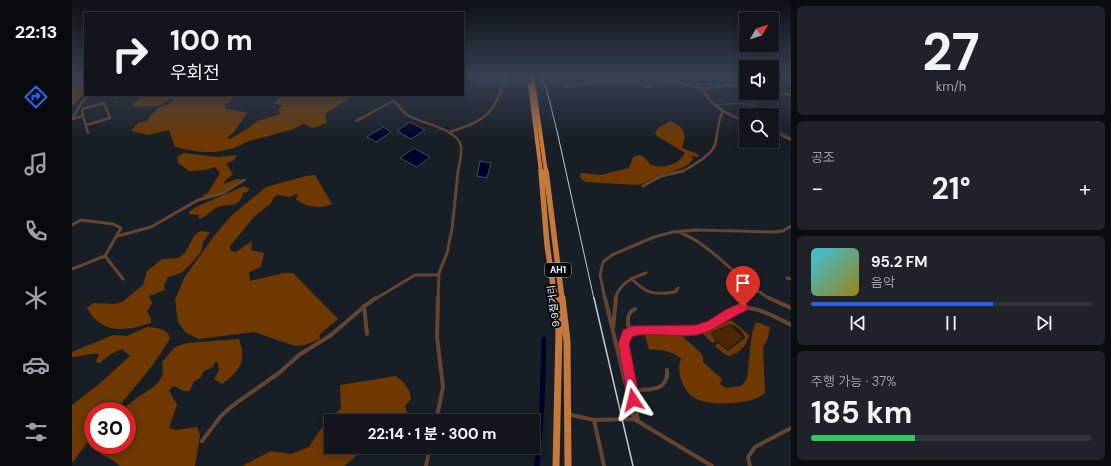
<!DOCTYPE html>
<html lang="ko">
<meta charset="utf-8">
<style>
:root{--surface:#12161c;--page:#1f2329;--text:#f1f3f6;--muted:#9c9fa3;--line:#31353b;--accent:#2563eb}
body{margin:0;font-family:"DM Sans","Noto Sans KR",sans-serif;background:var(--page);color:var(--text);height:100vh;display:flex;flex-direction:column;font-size:15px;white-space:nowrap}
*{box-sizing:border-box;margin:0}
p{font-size:13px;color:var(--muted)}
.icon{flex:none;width:22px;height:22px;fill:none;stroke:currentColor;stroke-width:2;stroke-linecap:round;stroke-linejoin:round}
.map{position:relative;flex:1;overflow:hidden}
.drawer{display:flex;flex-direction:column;gap:6px;padding:6px;background:#0a0c0f;width:320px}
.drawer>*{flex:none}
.hud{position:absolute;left:12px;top:12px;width:380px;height:84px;border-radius:0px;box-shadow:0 2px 10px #0003,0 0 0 1px var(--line);background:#12161c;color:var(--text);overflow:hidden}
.needle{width:26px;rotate:51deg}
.tools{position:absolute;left:667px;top:12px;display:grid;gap:8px}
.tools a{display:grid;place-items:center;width:40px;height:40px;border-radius:0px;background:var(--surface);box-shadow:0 2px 10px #0003,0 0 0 1px var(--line);font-size:20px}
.speed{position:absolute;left:12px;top:402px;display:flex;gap:8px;font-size:20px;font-weight:700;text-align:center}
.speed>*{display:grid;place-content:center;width:52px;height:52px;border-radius:50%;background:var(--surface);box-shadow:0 2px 10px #0003,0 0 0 1px var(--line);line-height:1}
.speed .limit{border:6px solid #d22;background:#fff;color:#111}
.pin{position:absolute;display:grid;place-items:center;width:34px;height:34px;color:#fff;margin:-41px -17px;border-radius:50% 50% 50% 0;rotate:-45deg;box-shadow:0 0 4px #0007}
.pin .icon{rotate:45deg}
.me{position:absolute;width:44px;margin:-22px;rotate:350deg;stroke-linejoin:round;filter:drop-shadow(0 0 3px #0008)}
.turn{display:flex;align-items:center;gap:14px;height:84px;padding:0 20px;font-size:18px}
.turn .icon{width:52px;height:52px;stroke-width:2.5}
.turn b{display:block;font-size:28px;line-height:34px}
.big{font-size:30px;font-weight:700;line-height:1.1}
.drawer .tile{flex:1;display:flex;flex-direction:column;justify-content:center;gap:6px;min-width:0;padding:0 14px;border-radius:6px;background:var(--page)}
.drawer .dial{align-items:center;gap:0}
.dial b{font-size:52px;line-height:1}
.song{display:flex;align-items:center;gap:12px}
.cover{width:48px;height:48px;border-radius:6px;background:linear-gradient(135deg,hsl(190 70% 55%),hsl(50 70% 35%))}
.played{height:4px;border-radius:2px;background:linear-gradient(90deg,var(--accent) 65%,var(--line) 65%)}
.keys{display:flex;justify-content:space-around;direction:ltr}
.heat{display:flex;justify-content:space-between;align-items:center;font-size:22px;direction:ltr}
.charge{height:6px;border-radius:3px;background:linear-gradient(90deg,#34c759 37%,var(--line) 0)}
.trip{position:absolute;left:252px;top:414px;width:216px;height:40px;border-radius:0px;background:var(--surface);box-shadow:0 2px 10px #0003,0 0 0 1px var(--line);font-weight:700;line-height:40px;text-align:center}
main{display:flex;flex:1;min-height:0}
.dock{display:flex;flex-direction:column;width:72px;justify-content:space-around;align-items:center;background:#07090b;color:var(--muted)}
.dock .icon{width:28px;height:28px}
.dock .current{color:var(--accent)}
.dock b{font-size:18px;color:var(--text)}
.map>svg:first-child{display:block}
</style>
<main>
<nav class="dock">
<b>22:13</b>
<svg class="icon current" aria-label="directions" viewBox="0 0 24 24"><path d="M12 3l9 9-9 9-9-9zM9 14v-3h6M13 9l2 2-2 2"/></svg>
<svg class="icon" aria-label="music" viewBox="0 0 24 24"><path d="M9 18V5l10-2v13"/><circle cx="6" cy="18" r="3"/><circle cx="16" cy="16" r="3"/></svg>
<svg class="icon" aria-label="phone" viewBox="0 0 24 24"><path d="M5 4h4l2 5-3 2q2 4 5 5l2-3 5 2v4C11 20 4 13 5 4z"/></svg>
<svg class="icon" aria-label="climate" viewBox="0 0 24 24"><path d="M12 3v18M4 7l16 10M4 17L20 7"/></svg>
<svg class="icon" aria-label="car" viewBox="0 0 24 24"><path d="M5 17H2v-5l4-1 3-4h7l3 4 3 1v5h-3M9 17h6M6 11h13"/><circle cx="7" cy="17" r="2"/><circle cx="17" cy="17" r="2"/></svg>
<svg class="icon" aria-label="filters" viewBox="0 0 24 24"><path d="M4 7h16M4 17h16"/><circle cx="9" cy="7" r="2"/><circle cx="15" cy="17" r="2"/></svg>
</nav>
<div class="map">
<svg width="719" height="466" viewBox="0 0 719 466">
<rect width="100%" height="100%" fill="#181e26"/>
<path fill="#4d2703" d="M658,325L671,337L656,350L638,334Z"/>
<path fill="#6e3800" d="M11,75H13V93L0,106V86L10,78Z
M65,95H164L154,105L153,108L175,113L162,132L155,138L158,139L178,127L185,121L208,114L206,110L210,105L202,104L208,97L207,95H283L253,114L255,123L241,128L231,124L222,129L174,142C152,156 126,153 103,147L97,130L76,135L59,131L66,123L75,121C81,112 87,105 98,104L101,100L98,99L87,106L61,107V103L68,98Z
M598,121C611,126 616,133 610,147L612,149L626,154L627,157L619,156L621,159C616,169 595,172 586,176C579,179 573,184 565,185L513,182L508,177L509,173L529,175L557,168L561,157L567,155L572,157L579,165C592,169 606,165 613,153L585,136L583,133L586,128Z
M111,153L146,157L165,155L162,160L154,164L161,174L153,181L152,184L164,179H169C160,189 143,198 130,196V195L136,193L148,173L143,167L133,170L117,171L106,163L105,157Z
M243,175L260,204C249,209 234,208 224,199L226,195L224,194L218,197L207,195L202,197L199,203L182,217L158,246L159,251L164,252L180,241L179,250L192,253L189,267L177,272L178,281L212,273H221L266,319L247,335L248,339L233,345L223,346L182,332L127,339L113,332L106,322L103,300L112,278L142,236L160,215L194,187L234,176Z
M172,186L178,189L175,192L171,193C168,210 154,202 144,208C139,211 135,216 128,219L126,217L128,215L117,214V212L124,207Z
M128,231L138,232L131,242L129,252L117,266L109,273L96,277L92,285L93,290L77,296L80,303L75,312L79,318V323C55,331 29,335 15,308L22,303L43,304L50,302L71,285L75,271L90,259L106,258L113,253L122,236Z
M659,320L677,335C674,346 670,351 658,356L652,354L643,346L646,343L656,351L673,338C671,331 665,326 658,324L638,333L644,342L640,343L630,333Z
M684,322L698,327L696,338L691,347L693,393C684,401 672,402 661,403C640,404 618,404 610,382C607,375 606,366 609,358C599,352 589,348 577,350L572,332L604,331L607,333L629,353L631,357V362L650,379L648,384L654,388L669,386L675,379L679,340L681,330Z
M75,327C85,328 96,328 98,339L80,366L43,411H21V435L0,463V405L27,384L58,356L50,349L39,354L28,363L24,362L27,354C17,353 9,357 0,357V352L41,335L55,336Z
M167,339C175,361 168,371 150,384L142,379L147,370L146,362H143L141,367L132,371L128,378L122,381L118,391H111L102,386L97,390L105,405L97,428L104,430L125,427L128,435L123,466H48L39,459L28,454V445H55V411H49C55,406 60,401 66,397C80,388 95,382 90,362L103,347L115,343Z
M324,376C332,382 338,388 339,399L333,406L338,421H259V447H299C284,452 284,458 272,466H170L199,451L219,454L237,447L248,430L269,408L268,385Z"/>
<path fill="#000028" stroke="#474966" d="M338,122L353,130L339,139L325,131Z
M311,127L319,132L304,142L295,137Z
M342,148L358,157L345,167L328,158Z
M408,161L419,163L415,178L405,176Z"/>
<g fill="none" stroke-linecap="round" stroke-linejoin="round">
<path stroke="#474966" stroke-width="1" d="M685,93C681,102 680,107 688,115
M644,105L669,103L682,106
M700,126L719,138"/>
<path stroke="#000028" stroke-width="5" d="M465,466L470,406L472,339"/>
<path stroke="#64452f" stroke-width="2.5" d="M580,75L631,89L655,85L674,87
M716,75H719
M700,80L708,75
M565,82L577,87
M494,86L516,82H562L575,75
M631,89C638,107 657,114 674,122
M700,92L719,95
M43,95L44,98
M11,116L16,133
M0,119L10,102L18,95
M1,119L11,116L10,109L32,103L38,118L14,125
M284,121L321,101C328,105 330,113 337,116C349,123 387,129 389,147C390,155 387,164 386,172
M700,130L719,140
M377,132C414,121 424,113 434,75
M609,172C617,168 638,156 642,147C647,135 644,124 651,111"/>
<path stroke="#64452f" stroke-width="3" d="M571,186L589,176L611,171
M0,225L9,220L41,224L49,228L33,256L0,269
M607,232C643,246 665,281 699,299
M46,236L79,227L126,200L151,193L172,180
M33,256L51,279
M559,278C574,294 582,295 603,292L606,288
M715,278L719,279
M303,299L343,275H367
M366,299L367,273L375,253L380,229L386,171
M533,299L528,275L531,262L540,255L582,237L601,232L624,230L701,232L711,231L719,226
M543,299C548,283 559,278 574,273"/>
<path stroke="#64452f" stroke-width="4" d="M533,298L562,419
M697,298L719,308
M292,306L295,334
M541,328L544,298
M558,333C556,325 553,313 563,309
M560,390C576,390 597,392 595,370
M495,414L522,420L562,419L640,466
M522,420L532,466
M364,421L371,387L365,337L366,298
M566,421L552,344L556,334C570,326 605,333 623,329C641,326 656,308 673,308C689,308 705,318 719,325
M130,441L149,416L160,406L207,373L227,355L259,335L294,305L304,298
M354,466L358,447
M678,466L676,457L683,447L719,428"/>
<path stroke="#c5793c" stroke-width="4" d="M460,75L474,172
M458,85L469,172"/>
<path stroke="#c5793c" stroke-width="5.5" d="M469,171L475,244L483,299
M474,171L490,299"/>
<path stroke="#c5793c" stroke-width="7" d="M483,298L487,331L484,466
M490,298L495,341L496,466"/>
<path stroke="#c5c9cf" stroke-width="1" d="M469,75L475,91L485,131L522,299"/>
<path stroke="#c5c9cf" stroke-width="1.5" d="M522,298L561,466"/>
</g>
<linearGradient id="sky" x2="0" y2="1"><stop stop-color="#0d1015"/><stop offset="0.54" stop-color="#374152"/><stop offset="1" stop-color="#374152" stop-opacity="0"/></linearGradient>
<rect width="719" height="140" fill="url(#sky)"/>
<path fill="#e11d48" stroke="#92132f" d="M671,302L675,304L676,307L675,310C657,318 643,331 625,335C608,338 574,331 560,337L557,344L568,400L566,405L561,407L557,405L546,344L551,330L560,326L624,325L636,321L655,309Z"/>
<g text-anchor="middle" stroke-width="4" stroke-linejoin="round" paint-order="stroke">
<rect fill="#06080b" stroke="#a8acb1" stroke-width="1" x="473" y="263" width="26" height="14" rx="3"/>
<g font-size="9" font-weight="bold" fill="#eef2f8">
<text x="486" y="273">AH1</text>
</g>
<g font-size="10" fill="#eef2f8" stroke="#06080b">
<text transform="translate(481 306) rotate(-97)" y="4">9·9절거리</text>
</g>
</g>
</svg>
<div class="tools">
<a><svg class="needle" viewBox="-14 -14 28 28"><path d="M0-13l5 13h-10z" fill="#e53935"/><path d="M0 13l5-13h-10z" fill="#9c9fa3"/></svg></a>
<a><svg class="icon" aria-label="sound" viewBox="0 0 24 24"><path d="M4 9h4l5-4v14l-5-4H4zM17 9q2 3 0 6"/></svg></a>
<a><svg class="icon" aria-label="search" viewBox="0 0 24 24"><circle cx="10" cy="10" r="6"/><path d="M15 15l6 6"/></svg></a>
</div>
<div class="speed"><div class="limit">30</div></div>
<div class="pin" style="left:671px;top:307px;background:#d93025"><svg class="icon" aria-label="arrive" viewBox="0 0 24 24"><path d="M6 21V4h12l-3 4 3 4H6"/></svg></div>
<svg class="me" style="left:561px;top:400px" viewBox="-20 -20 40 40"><path d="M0-17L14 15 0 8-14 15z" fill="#e11d48" stroke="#fff" stroke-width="4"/></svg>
<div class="trip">22:14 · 1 분 · 300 m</div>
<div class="hud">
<div class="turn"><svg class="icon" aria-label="right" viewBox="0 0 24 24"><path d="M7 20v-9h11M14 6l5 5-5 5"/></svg><div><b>100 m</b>우회전</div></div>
</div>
</div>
<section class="drawer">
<div class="tile dial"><b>27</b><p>km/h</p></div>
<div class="tile"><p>공조</p>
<div class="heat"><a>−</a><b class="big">21°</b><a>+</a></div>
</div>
<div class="tile">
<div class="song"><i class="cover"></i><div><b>95.2 FM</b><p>음악</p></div></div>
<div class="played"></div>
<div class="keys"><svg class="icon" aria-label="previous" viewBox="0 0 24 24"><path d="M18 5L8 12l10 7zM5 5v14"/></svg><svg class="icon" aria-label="pause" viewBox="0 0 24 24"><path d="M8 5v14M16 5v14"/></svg><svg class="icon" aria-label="next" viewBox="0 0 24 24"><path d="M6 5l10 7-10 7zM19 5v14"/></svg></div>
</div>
<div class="tile"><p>주행 가능 · 37%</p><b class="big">185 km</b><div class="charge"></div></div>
</section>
</main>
